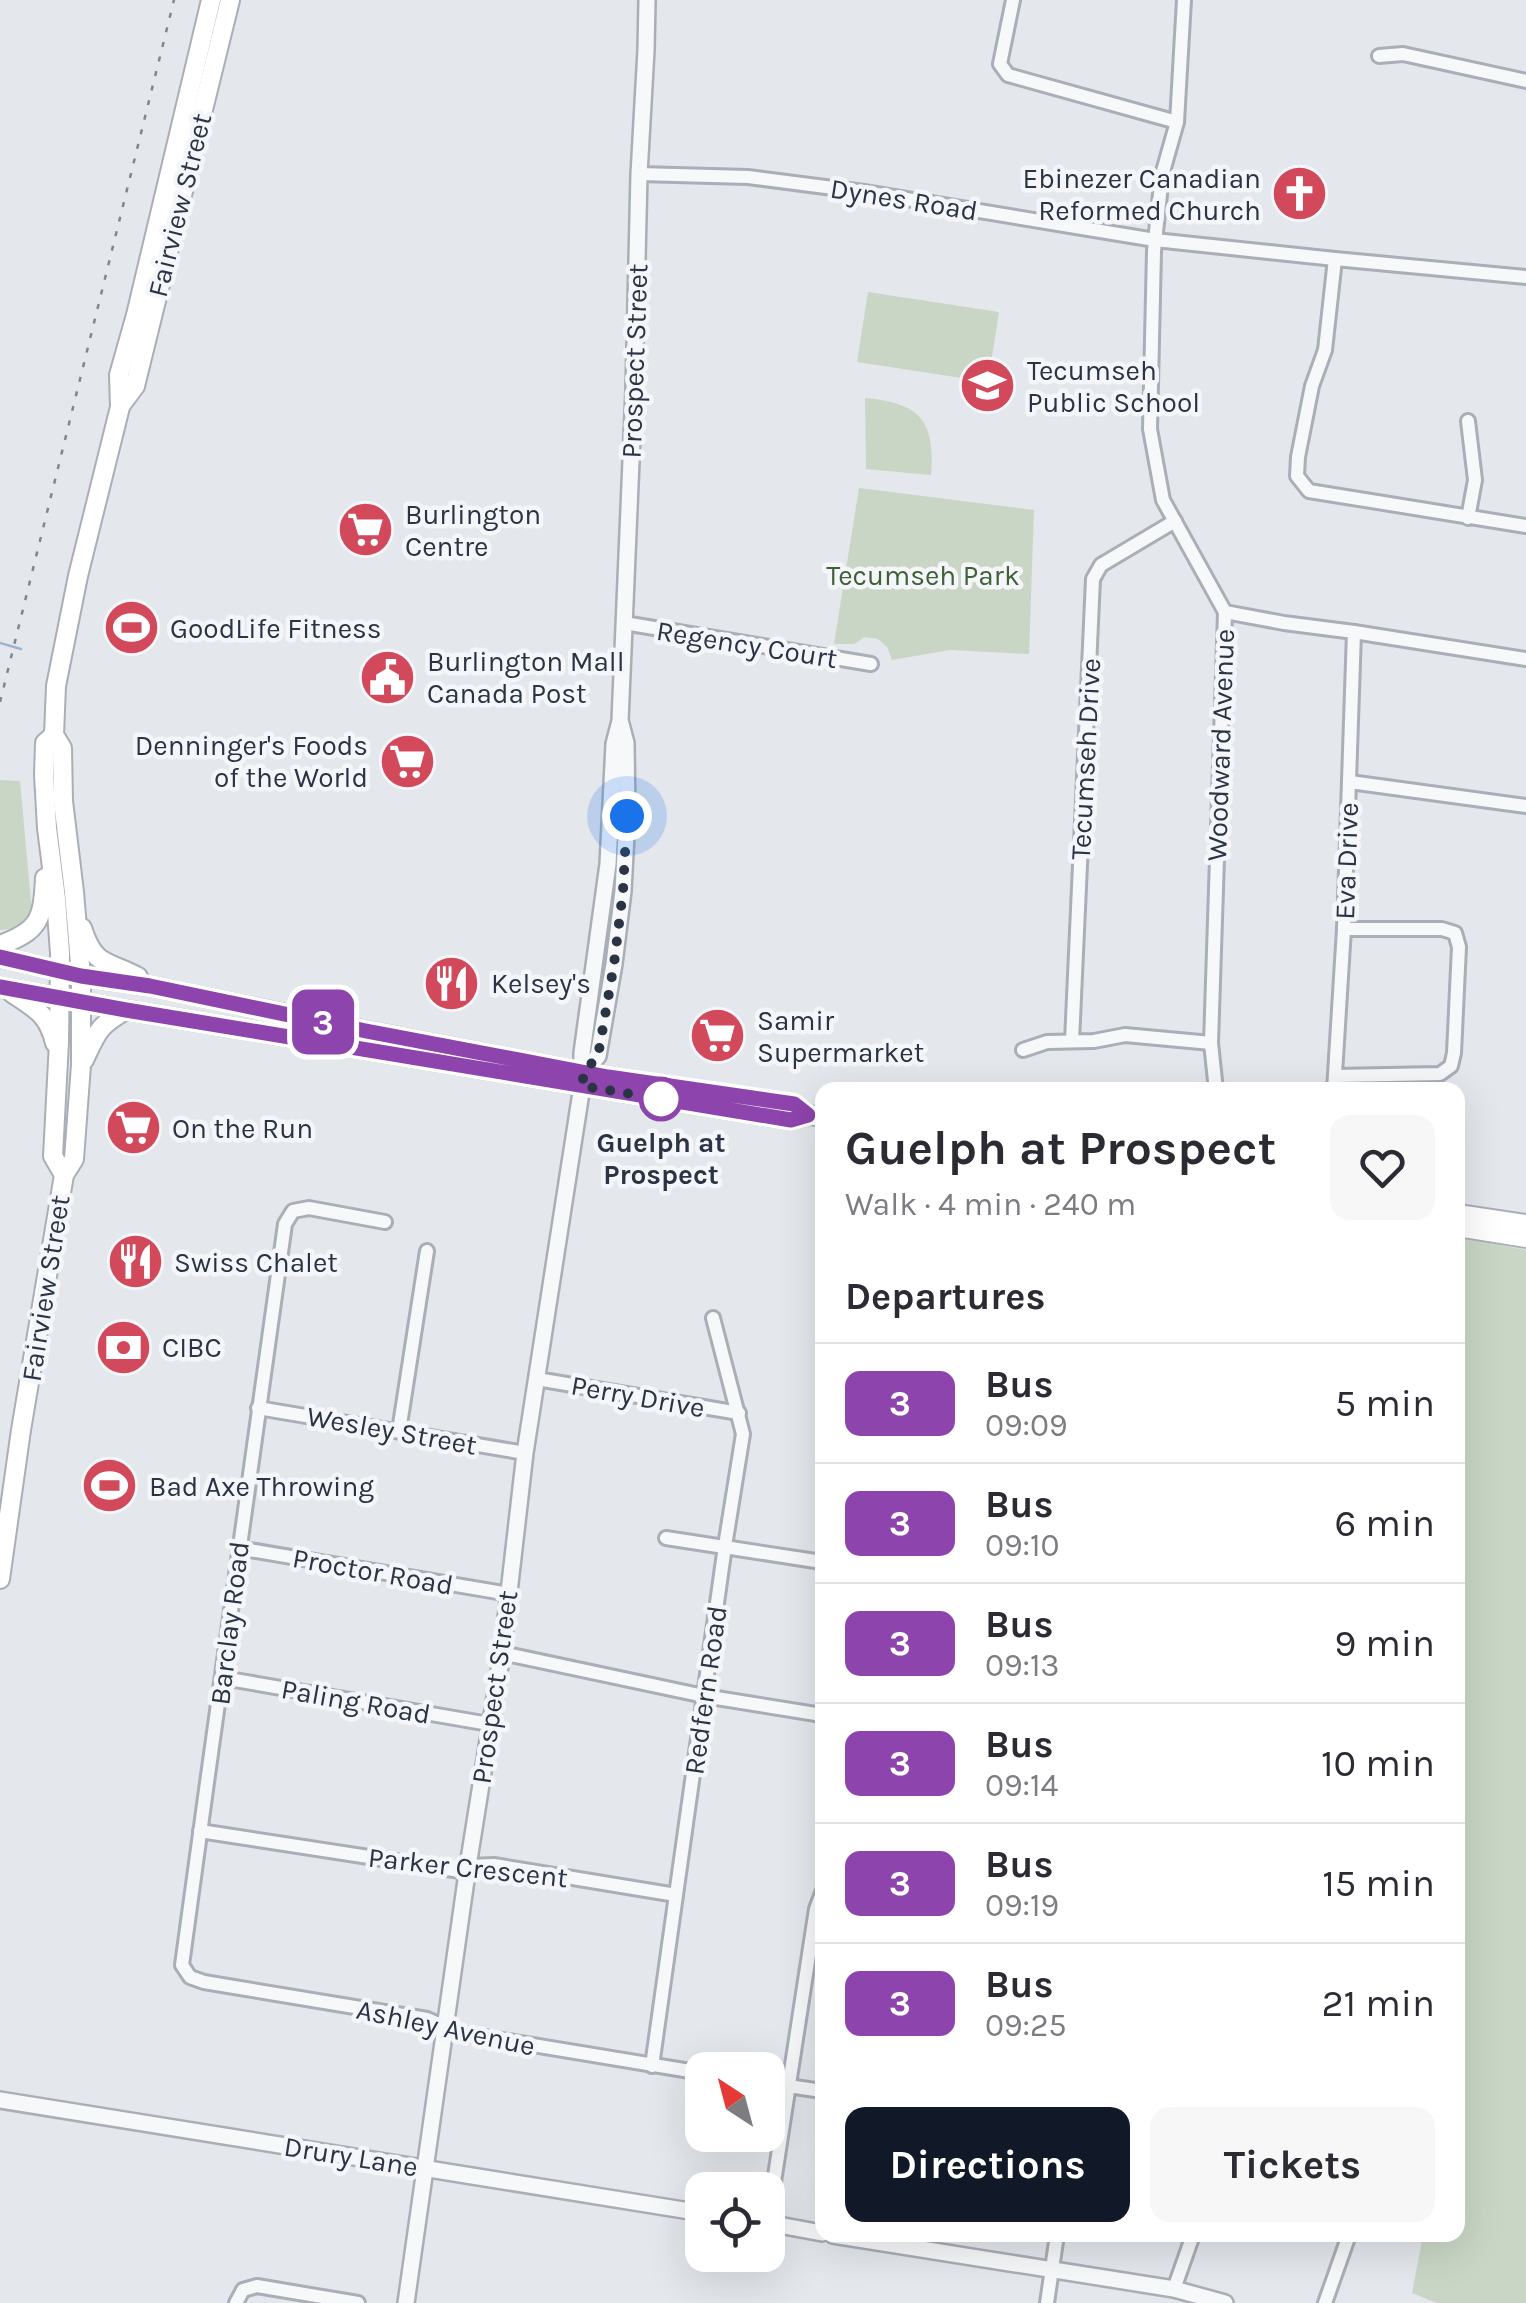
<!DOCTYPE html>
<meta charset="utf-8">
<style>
body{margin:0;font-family:Karla,sans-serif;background:#f7f7f7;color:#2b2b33;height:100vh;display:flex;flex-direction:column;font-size:38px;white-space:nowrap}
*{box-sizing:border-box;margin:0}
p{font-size:32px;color:#7c7c81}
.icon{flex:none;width:55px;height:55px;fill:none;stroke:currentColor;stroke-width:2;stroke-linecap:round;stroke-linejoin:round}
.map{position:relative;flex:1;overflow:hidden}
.sheet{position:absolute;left:815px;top:1082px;width:650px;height:1160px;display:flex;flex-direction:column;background:#fff;border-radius:20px;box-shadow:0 10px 40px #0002}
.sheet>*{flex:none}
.badge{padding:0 20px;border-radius:15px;font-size:35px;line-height:65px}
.needle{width:65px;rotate:324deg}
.controls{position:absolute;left:685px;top:2052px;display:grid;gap:20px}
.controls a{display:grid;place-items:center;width:100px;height:100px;border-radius:20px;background:#fff;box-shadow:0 10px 40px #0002;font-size:50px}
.you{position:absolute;width:50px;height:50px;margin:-25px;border:8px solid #fff;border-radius:50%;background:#1a73e8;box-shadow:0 0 0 15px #1a73e833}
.map>.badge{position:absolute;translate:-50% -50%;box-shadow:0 0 0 5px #fff}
h2{padding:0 30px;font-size:38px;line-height:90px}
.round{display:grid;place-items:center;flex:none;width:105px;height:105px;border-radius:20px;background:#f7f7f7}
.headline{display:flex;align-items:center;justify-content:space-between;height:170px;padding:0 30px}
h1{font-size:48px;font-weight:700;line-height:75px}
.button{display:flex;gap:20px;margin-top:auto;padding:20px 30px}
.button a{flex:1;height:115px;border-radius:20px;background:#111827;color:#fff;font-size:40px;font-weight:700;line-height:115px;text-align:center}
.button a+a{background:#f7f7f7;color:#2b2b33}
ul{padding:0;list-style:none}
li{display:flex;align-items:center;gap:30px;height:120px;padding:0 30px;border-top:2px solid #e1e1e2}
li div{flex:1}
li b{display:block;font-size:38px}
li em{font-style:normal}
li .badge{min-width:110px;font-weight:700;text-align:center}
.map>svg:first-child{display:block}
</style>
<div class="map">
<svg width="1526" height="2303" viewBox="0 0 1526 2303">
<rect width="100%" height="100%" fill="#e4e7ec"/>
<!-- green -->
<g fill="#c9d6c5">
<path d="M 868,292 L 999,312 L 988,382 L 857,362 Z"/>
<path d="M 865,398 C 920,403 935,420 931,475 L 866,469 Z"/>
<path d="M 859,488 L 1034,510 L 1029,654 L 950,650 L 892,660 L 887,647 L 878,639 L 865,637 L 854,644 L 834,644 Z"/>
<path d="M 0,780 L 20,781 L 32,913 L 22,928 L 0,930 Z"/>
<path d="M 1458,1237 L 1526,1250 L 1526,2303 L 1437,2303 L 1412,2293 L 1423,2235 L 1458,2235 Z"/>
</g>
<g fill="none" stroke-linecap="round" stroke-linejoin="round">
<!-- stream -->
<path stroke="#9fb4cc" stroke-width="2.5" d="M 0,643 L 21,649"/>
<defs>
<g id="minor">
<path d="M 1013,0 L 1000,64 L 1008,75 L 1177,122"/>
<path d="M 1184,0 L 1177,122 L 1162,175 L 1154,251 L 1150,429 L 1163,500 L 1225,612 L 1211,1043 L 1216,1090"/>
<path d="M 1379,56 L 1403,54 L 1526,81"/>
<path d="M 639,174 L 748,177 L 864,192 L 1155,240 L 1335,259 L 1526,277"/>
<path d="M 1335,259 L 1325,350 L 1312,386 L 1298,457 L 1297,476 L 1309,491 L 1526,526"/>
<path d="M 1468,421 L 1475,480 L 1468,518"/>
<path d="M 1225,612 L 1284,623 L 1354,632 L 1526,659"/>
<path d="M 624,623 L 871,664"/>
<path d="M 1350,782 L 1526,806"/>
<path d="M 1072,1041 L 1093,579 L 1101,565 L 1175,521"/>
<path d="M 1023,1050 L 1047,1042 L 1094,1041 L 1125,1035 L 1211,1043"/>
<path d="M 1335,1076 L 1440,1074 L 1451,1066 L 1454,1053 L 1459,947 L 1455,933 L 1442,929 L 1344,929"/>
<path d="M 1334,1090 L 1344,929 L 1354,632"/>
<path d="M 385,1222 L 309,1208 L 293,1211 L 285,1224 C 249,1471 216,1718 182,1965 L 190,1977 L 204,1982 L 427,2019 L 460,2033 L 702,2073"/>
<path d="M 537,1379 L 739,1413"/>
<path d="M 258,1408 L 525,1453"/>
<path d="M 399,1431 L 427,1251"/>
<path d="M 666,1538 L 822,1562"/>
<path d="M 238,1548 L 509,1594"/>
<path d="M 502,1653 L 704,1696 L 822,1715"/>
<path d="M 223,1678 L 489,1724"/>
<path d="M 200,1831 L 460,1871 L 468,1866 L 494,1865 L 676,1895"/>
<path d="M 652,2066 L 725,1546 L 743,1434 L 713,1318"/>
<path d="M 768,2083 L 822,2091"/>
<path d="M 768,2221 L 816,1909 L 822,1893"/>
<path d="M 1174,2289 L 1193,2235"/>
<path d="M 236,2303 L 243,2290 L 257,2286 L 358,2303"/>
<path d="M 1047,2303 L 1057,2235"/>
<path d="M 1325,2303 L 1349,2235"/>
</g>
<g id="tertiary">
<path d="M 583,1072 L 598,1056 L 614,964 L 623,891 L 627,816 L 626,743 L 621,724"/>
<path d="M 0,2100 L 702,2213"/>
<path d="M 768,2223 L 822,2233"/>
<path d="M 833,2235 L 1174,2289 L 1225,2303"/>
<path d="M 406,2303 L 468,1866 L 502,1653 L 525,1453 L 582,1086 L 582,1053 L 608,864 L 614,744 L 620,721 L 634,390 L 639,174 L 646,50 L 647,0"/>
</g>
<g id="secondary">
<path d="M 120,406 L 135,386 L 230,0"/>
<path d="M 54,735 L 45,743 L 44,775 L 47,828 L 56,899 L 60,953 L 59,1042 L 53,1156 L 64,1175"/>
<path d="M 82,928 C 95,968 107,960 138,977"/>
<path d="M 0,945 C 40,931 43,918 45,878"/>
<path d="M 0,957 L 81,976 L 150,986 L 367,1031 L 607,1077 L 794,1105 L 809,1115"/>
<path d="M 0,987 L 126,1010 L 791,1120 L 809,1115 L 822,1117"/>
<path d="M 12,993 C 36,1009 48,1014 55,1043"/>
<path d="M 84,1060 C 97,1032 98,1026 126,1010"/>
<path d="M 1458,1214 L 1526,1224"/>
<path d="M 1458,1227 L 1526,1238"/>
<path d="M 0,1579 L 21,1430 L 64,1175 L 74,1159 L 81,1065 L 81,976 L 74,892 L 63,801 L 62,748 L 54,735 L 56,686 L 78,576 L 120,407 L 119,375 L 136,315 L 211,0"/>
</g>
</defs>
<!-- minor casing -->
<use href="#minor" stroke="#a9aeb7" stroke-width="18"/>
<!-- tertiary casing -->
<use href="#tertiary" stroke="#a9aeb7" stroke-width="20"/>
<!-- secondary casing -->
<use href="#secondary" stroke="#a9aeb7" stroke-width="22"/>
<!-- minor -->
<use href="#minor" stroke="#f7f8fa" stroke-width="12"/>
<!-- tertiary -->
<use href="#tertiary" stroke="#f7f8fa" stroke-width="15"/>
<!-- secondary -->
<use href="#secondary" stroke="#fff" stroke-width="18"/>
<!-- rail -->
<path stroke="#7d8696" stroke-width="2.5" stroke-dasharray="5 10" stroke-linecap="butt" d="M 0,702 L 174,0"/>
</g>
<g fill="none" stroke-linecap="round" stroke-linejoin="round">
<defs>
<path id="line" d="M 0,957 L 81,976 L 150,986 L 366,1031 L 608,1077 L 794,1104 L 808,1115 L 791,1120 L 126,1010 L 0,987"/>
</defs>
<!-- line casing -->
<use href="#line" stroke="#fff" stroke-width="22"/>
<!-- line -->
<use href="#line" stroke="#8e44ad" stroke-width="15"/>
<!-- walk -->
<path stroke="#2b3445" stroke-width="10" stroke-dasharray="0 18" d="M 627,816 L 623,891 L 614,964 L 598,1056 L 584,1072 L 582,1086 L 668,1100 L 661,1099"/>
</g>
<!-- icons -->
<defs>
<symbol id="church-disc" viewBox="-11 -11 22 22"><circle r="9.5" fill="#d1495b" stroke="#f4f6f9"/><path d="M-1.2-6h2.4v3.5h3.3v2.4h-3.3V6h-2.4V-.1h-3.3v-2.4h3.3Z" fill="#fff"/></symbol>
<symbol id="school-disc" viewBox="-11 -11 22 22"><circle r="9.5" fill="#d1495b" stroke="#f4f6f9"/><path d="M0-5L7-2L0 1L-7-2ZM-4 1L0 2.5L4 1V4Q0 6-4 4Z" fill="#fff"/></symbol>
<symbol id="supermarket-disc" viewBox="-11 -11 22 22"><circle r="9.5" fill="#d1495b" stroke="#f4f6f9"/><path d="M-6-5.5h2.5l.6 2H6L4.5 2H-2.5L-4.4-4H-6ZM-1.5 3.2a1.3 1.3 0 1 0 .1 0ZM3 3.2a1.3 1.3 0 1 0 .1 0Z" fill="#fff"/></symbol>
<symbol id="stadium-disc" viewBox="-11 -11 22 22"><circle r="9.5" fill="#d1495b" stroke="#f4f6f9"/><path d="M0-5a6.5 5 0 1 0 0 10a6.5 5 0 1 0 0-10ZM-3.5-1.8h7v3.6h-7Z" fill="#fff"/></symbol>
<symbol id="civic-disc" viewBox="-11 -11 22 22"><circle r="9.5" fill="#d1495b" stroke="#f4f6f9"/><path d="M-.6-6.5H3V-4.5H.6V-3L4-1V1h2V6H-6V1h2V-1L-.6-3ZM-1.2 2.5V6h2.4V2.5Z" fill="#fff"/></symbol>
<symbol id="restaurant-disc" viewBox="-11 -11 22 22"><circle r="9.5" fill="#d1495b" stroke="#f4f6f9"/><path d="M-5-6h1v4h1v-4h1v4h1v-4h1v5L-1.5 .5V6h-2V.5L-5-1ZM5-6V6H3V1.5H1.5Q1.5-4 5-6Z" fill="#fff"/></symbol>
<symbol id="bank-disc" viewBox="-11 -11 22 22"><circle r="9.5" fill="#d1495b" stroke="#f4f6f9"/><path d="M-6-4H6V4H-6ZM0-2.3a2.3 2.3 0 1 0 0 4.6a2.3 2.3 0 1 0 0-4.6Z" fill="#fff"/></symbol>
</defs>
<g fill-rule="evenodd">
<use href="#church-disc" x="1268" y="162" width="63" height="63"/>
<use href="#school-disc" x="956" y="354" width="63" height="63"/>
<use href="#supermarket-disc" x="334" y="498" width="63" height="63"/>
<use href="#stadium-disc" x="100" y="596" width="63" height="63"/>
<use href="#civic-disc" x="356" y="646" width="63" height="63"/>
<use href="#supermarket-disc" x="376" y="730" width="63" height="63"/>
<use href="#restaurant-disc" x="420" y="952" width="63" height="63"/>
<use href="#supermarket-disc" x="686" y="1004" width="63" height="63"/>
<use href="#supermarket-disc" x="102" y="1096" width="63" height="63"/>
<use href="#restaurant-disc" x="104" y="1230" width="63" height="63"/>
<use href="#bank-disc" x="92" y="1316" width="63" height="63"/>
<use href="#stadium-disc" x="78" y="1454" width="63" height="63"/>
</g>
<!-- markers -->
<circle fill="#fff" stroke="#8e44ad" stroke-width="5" cx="661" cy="1099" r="20"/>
<g text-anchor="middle" stroke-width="9" stroke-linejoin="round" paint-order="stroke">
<!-- poi labels -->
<g font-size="28" fill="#2b3445" stroke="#f4f6f9" text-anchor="start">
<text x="1261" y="188" text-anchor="end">Ebinezer Canadian<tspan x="1261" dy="32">Reformed Church</tspan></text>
<text x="1027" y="380">Tecumseh<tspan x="1027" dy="32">Public School</tspan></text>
<text x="405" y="524">Burlington<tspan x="405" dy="32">Centre</tspan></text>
<text x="170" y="638">GoodLife Fitness</text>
<text x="427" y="671">Burlington Mall<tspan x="427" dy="32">Canada Post</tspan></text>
<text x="368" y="755" text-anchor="end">Denninger's Foods<tspan x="368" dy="32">of the World</tspan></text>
<text x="491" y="993">Kelsey's</text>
<text x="757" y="1030">Samir<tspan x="757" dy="32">Supermarket</tspan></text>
<text x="172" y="1138">On the Run</text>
<text x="174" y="1272">Swiss Chalet</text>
<text x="162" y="1357">CIBC</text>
<text x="149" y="1496">Bad Axe Throwing</text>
</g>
<!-- street labels -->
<g font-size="28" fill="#2b3445" stroke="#f4f6f9">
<text transform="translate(904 199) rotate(9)" y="10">Dynes Road</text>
<text transform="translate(179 205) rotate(-76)" y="10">Fairview Street</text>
<text transform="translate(634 361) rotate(-88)" y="10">Prospect Street</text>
<text transform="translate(747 644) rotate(9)" y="10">Regency Court</text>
<text transform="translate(1220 745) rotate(-88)" y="10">Woodward Avenue</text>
<text transform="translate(1085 759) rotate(-87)" y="10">Tecumseh Drive</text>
<text transform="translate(1346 861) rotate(-88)" y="10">Eva Drive</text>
<text transform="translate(45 1288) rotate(-81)" y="10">Fairview Street</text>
<text transform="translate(638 1396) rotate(10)" y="10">Perry Drive</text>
<text transform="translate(392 1430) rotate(10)" y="10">Wesley Street</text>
<text transform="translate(373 1571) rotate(10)" y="10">Proctor Road</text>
<text transform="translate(229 1623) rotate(-83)" y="10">Barclay Road</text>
<text transform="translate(494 1687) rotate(-82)" y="10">Prospect Street</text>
<text transform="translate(705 1690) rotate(-82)" y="10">Redfern Road</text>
<text transform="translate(356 1701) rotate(10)" y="10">Paling Road</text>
<text transform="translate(468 1867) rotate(6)" y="10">Parker Crescent</text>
<text transform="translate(446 2027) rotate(12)" y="10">Ashley Avenue</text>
<text transform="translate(351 2156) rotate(9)" y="10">Drury Lane</text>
</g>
<!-- park labels -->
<g font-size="28" fill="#3f6138" stroke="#f4f6f9">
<text x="923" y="585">Tecumseh Park</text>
</g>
<!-- stop labels -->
<g font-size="28" font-weight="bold" fill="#2b3445" stroke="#f4f6f9">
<text x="661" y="1152">Guelph at<tspan x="661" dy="32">Prospect</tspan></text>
</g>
</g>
</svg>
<div class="controls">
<a><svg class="needle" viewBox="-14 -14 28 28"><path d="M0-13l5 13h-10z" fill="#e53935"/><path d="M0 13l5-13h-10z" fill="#7c7c81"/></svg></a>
<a><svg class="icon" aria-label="locate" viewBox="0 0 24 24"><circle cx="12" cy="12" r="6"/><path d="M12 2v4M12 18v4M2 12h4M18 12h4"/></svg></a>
</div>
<div class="you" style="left:627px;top:816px"></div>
<b class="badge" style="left:323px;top:1022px;background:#8e44ad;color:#fff">3</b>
<section class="sheet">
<div class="headline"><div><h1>Guelph at Prospect</h1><p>Walk · 4 min · 240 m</p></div><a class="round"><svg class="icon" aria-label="heart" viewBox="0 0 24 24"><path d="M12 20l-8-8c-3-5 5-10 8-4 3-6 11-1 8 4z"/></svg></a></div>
<h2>Departures</h2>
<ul>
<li><span class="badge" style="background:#8e44ad;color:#fff">3</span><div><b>Bus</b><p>09:09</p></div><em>5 min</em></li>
<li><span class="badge" style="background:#8e44ad;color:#fff">3</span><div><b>Bus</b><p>09:10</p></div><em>6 min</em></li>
<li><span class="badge" style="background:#8e44ad;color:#fff">3</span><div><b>Bus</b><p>09:13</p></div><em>9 min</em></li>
<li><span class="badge" style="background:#8e44ad;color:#fff">3</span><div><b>Bus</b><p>09:14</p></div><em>10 min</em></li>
<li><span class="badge" style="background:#8e44ad;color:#fff">3</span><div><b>Bus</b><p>09:19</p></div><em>15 min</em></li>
<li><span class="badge" style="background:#8e44ad;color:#fff">3</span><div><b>Bus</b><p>09:25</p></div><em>21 min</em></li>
</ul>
<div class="button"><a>Directions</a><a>Tickets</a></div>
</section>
</div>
